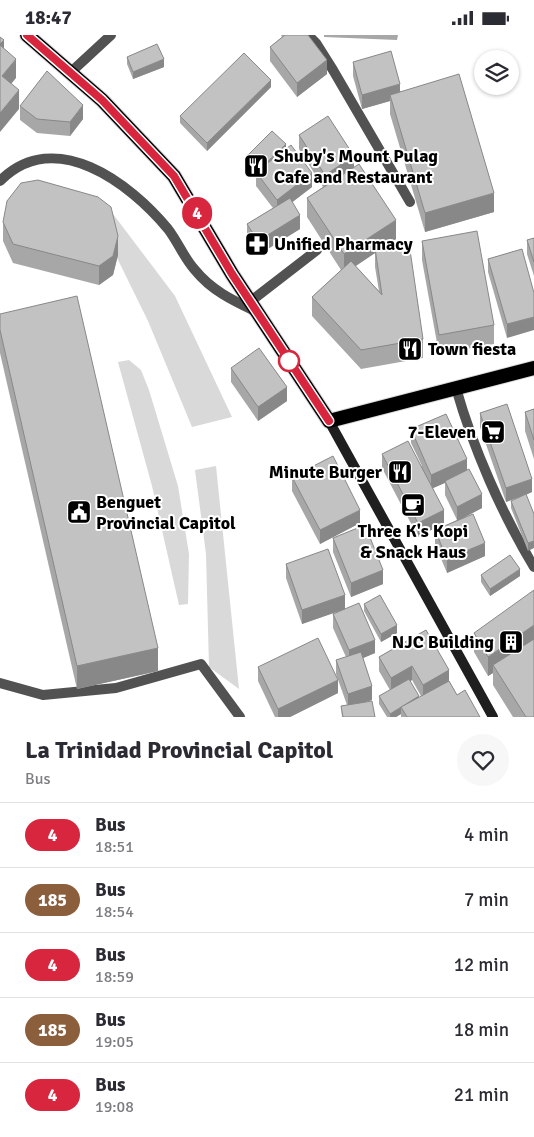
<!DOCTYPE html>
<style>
body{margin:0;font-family:Signika,sans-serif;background:#f7f7f7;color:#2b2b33;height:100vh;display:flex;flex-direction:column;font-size:19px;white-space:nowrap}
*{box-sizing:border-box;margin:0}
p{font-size:16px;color:#7c7c81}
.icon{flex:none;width:28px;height:28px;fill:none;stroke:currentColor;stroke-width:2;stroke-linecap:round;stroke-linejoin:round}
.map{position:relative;height:682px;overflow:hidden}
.details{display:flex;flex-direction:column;background:#fff;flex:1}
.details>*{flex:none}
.badge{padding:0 10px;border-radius:16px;font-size:18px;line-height:32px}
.buttons{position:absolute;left:474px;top:15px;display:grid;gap:10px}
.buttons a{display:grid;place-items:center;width:45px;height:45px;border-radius:50%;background:#fff;box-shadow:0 1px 4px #0004;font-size:25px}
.map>.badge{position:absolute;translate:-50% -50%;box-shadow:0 0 0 2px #fff}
.round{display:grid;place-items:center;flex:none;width:52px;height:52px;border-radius:26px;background:#f7f7f7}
.summary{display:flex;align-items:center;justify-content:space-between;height:85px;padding:0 25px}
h1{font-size:24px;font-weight:700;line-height:38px}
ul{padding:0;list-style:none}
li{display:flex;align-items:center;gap:15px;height:65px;padding:0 25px;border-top:1px solid #e1e1e2}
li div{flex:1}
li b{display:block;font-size:19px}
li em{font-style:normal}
li .badge{min-width:55px;font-weight:700;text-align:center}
.status{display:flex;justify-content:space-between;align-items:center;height:35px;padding:0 25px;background:#fff;direction:ltr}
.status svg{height:14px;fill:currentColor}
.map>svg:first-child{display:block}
</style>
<div class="status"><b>18:47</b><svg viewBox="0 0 49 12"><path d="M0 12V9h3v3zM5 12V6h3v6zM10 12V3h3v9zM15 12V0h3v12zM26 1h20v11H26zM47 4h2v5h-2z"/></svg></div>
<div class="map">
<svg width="534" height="682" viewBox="0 0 534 682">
<rect width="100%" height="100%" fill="#fff"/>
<!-- green -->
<g fill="#d9d9d9">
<path d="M 107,171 L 175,261 L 232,382 L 192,392 L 148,286 L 93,174 Z"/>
<path d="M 129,325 L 141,335 L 149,355 L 178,451 L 189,519 L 188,569 L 179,570 L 152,451 L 118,327 Z"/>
<path d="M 216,431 L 239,654 L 209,632 L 206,519 L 195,435 Z"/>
</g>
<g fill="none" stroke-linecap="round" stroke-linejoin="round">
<defs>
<path id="trunk" d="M 27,0 L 102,65 L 174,141 L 232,239 L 329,386 L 534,333"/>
</defs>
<!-- trunk casing -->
<use href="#trunk" stroke="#dbdbdb" stroke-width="16"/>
<!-- service -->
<g stroke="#525252" stroke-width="10">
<path d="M 308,0 L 316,8 L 333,35 L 410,167"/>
<path d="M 71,37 L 111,0"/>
<path d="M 251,266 L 317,215"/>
<path d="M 0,648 L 43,660 L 116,653 L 201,629 L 240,682"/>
</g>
<!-- minor -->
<path stroke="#525252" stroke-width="10" d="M 456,353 C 473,413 502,479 534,532"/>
<!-- tertiary -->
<path stroke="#525252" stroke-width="10" d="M 0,146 C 55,91 130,148 168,194 C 178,207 184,223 195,235 C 212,256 234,266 257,277"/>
<!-- secondary -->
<path stroke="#1f1f1f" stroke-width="10" d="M 329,386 L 493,682"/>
<!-- trunk -->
<use href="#trunk" stroke="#000" stroke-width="14"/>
</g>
<!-- wall -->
<g fill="#a7a7a7" fill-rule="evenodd">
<path d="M 281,0 L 308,0 L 327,39 L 297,62 L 270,26 L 270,12 L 282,2 Z"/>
<path d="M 324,0 L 398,0 L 397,5 L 324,2 Z"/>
<path d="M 127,22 L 164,32 L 133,44 L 127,29 Z"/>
<path d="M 353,27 L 400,56 L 494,177 L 425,197 L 390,79 L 390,66 L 362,74 L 353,41 Z"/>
<path d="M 271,52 L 207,116 L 180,88 L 180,81 Z"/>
<path d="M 20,71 L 83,84 L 70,101 L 37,98 L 20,85 Z"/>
<path d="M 299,100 L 354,132 L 396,204 L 386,211 L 423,304 L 423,323 L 361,334 L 312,281 L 312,262 L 341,235 L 307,182 L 307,163 L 323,152 L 299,114 ZM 375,218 L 375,232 L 379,256 L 355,231 Z"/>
<path d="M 286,114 L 312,152 L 292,167 L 300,194 L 258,220 L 247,202 L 247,189 L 273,173 L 256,151 L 256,137 L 247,128 L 247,121 Z"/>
<path d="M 3,187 L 118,220 L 113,240 L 99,250 L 13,228 L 3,206 Z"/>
<path d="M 534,203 L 534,241 L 527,219 L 527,205 Z"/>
<path d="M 422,206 L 494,290 L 494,309 L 439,319 L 422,225 Z"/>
<path d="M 522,214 L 507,303 L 488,237 L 488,224 Z"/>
<path d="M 0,279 L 158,636 L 77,654 L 0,318 Z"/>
<path d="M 231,333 L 287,366 L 258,386 L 231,347 Z"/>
<path d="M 534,374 L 534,424 L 525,396 L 525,377 Z"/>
<path d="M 480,378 L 532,457 L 526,460 L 534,479 L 528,516 L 511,473 L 511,466 L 522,461 L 506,467 L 480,392 Z"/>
<path d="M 411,394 L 467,435 L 482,473 L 465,482 L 485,521 L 447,538 L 435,509 L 435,495 L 457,485 L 445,460 L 445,448 L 433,453 L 444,488 L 418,502 L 382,433 L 382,419 L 422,431 L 411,408 Z"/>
<path d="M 292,442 L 360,488 L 320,509 L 292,456 Z"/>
<path d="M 333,503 L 383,549 L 351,562 L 333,517 Z"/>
<path d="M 286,529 L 345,574 L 375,618 L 363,623 L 372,665 L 366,667 L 375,682 L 342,682 L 341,671 L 347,670 L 336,639 L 336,625 L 346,622 L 333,593 L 333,579 L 345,574 L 302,589 L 286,543 Z"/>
<path d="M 481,540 L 520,541 L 490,561 L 481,547 Z"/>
<path d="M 364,569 L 397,598 L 381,607 L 364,576 Z"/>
<path d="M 426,595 L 449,646 L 457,660 L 480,682 L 401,682 L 401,679 L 396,682 L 387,682 L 379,669 L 379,661 L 390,655 L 379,636 L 379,622 ZM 412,645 L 421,661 L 419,663 L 410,646 Z"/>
<path d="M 474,598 L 534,682 L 513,682 L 493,650 L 493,638 L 488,641 L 474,617 Z"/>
<path d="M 258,632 L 338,658 L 290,682 L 275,682 L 258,646 Z"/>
</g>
<!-- shaded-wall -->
<g fill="#888">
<path d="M 4,5 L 4,19 L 0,23 L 0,9 Z"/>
<path d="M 16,24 L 16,43 L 2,60 L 2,41 Z"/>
<path d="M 164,24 L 164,32 L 133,44 L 133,37 Z"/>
<path d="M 327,25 L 327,39 L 297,62 L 297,48 Z"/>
<path d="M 271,45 L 271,52 L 207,116 L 207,108 Z"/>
<path d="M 400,49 L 400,63 L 390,60 L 390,66 L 362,74 L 362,60 Z"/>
<path d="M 19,55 L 19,74 L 0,97 L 0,78 Z"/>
<path d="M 83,70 L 83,84 L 70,101 L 70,87 Z"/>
<path d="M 286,109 L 286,116 L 260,134 Z"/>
<path d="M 354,121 L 354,135 L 325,154 L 325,140 Z"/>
<path d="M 312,138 L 312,152 L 277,179 L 277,165 Z"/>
<path d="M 494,158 L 494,177 L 425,197 L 425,178 Z"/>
<path d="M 300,180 L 300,194 L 258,220 L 258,206 Z"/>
<path d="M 396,185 L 396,204 L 376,218 L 375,213 L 375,218 L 344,239 L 344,219 Z"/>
<path d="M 118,201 L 118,220 L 113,240 L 99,250 L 99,231 Z"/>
<path d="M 534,282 L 534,295 L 507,303 L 507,289 Z"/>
<path d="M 287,352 L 287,366 L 258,386 L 258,372 Z"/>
<path d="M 467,424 L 467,438 L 431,454 L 431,440 Z"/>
<path d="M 532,444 L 532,457 L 506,467 L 506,453 Z"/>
<path d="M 482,459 L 482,473 L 457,486 L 457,472 Z"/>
<path d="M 360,475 L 360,488 L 320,509 L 320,495 Z"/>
<path d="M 444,475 L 444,488 L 418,502 L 418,488 Z"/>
<path d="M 534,506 L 534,513 L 528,516 L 528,508 Z"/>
<path d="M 485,508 L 485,521 L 447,538 L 447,524 Z"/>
<path d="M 520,534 L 520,541 L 490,561 L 490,554 Z"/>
<path d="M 383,535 L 383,549 L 351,562 L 351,548 Z"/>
<path d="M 345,560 L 345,574 L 302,589 L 302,575 Z"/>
<path d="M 397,590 L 397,598 L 381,607 L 381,599 Z"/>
<path d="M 534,590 L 534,610 L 493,630 L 493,638 L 488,641 L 488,622 Z"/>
<path d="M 375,605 L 375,618 L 349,629 L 349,615 Z"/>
<path d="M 158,613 L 158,636 L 77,654 L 77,631 Z"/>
<path d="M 412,631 L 412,645 L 391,657 L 391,643 Z"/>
<path d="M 449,635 L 449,648 L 423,664 L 423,650 Z"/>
<path d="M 338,645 L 338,658 L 290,682 L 278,682 L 278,674 Z"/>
<path d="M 372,651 L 372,665 L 348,672 L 348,659 Z"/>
<path d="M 419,661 L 419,669 L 401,672 L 401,679 L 396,682 L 390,682 L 390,679 Z"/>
</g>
<!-- building -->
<g fill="#c2c2c2" stroke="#888">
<path d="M 285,0 L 308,0 L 327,25 L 297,48 L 270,12 Z"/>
<path d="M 0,2 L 4,5 L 0,9 Z"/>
<path d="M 157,9 L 164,24 L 133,37 L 127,22 Z"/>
<path d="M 0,10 L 16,24 L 2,41 L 19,55 L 0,78 Z"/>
<path d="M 391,16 L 400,49 L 362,60 L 353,27 Z"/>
<path d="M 244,18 L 271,45 L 207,108 L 180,81 Z"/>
<path d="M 47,36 L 83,70 L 70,87 L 37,84 L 20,71 Z"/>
<path d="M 459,39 L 494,158 L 425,178 L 390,60 Z"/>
<path d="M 328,81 L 354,121 L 325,140 L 299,100 Z"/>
<path d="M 272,96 L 286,109 L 260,134 L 247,121 Z"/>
<path d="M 291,110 L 312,138 L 277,165 L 256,137 Z"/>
<path d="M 359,129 L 396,185 L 344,219 L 307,163 Z"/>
<path d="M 38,145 L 98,162 L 111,172 L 118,201 L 113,221 L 99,231 L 13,209 L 3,187 L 7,166 L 21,148 Z"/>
<path d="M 290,163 L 300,180 L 258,206 L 247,189 Z"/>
<path d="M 477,196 L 494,290 L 439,300 L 422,206 Z"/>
<path d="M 534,203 L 534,227 L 527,205 Z"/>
<path d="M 409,208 L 423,304 L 361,315 L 312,262 L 351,226 L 382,260 L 375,213 Z"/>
<path d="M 522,214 L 534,258 L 534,282 L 507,289 L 488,224 Z"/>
<path d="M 77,261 L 158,613 L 77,631 L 0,295 L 0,279 Z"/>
<path d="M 259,313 L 287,352 L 258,372 L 231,333 Z"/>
<path d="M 507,369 L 532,444 L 506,453 L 480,378 Z"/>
<path d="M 534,374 L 534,405 L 525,377 Z"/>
<path d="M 446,379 L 467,424 L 431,440 L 411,394 Z"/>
<path d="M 408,406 L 444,475 L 418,488 L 382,419 Z"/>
<path d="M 333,421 L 360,475 L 320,495 L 292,442 Z"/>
<path d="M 469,434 L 482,459 L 457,472 L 445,446 Z"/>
<path d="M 526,459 L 534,479 L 534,506 L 528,508 L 511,466 Z"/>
<path d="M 473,479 L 485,508 L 447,524 L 435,495 Z"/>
<path d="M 365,490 L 383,535 L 351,548 L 333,503 Z"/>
<path d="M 328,514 L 345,560 L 302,575 L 286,529 Z"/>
<path d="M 510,520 L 520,534 L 490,554 L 481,540 Z"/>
<path d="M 534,555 L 534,590 L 488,622 L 474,598 Z"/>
<path d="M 380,560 L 397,590 L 381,599 L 364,569 Z"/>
<path d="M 359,568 L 375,605 L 349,615 L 333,579 Z"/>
<path d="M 426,595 L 449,635 L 423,650 L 412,631 L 391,643 L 379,622 Z"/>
<path d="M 318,603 L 338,645 L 278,674 L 258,632 Z"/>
<path d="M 534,604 L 534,682 L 526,682 L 493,630 Z"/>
<path d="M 361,617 L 372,651 L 348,659 L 336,625 Z"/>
<path d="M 409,644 L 419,661 L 390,679 L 379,661 Z"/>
<path d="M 449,646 L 457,660 L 465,655 L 480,682 L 407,682 L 401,672 Z"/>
<path d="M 372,666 L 375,682 L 343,682 L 341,671 Z"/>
</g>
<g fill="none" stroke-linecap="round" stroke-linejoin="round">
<defs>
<path id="line" d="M 27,0 L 102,65 L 174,141 L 232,239 L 329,386"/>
</defs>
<!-- line casing -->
<use href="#line" stroke="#fff" stroke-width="11"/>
<!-- line -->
<use href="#line" stroke="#d7263d" stroke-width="8"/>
</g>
<!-- icons -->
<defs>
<symbol id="restaurant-square" viewBox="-11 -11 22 22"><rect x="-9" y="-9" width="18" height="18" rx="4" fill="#000" stroke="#fff"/><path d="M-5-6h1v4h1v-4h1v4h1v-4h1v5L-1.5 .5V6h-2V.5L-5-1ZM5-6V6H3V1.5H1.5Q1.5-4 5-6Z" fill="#fff"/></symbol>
<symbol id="pharmacy-square" viewBox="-11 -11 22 22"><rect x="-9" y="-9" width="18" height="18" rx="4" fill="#000" stroke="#fff"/><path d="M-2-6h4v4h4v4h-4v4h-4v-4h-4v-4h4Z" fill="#fff"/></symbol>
<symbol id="supermarket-square" viewBox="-11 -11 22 22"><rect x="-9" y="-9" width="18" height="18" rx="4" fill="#000" stroke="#fff"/><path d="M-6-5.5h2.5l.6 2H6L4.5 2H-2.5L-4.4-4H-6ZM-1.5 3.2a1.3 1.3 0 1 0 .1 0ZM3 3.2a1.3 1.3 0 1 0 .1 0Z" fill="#fff"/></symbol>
<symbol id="cafe-square" viewBox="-11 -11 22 22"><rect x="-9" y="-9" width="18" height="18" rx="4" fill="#000" stroke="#fff"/><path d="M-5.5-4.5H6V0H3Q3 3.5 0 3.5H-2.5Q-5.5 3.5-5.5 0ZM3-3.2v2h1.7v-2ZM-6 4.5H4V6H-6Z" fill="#fff"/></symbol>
<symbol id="civic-square" viewBox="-11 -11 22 22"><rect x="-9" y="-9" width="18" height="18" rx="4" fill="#000" stroke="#fff"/><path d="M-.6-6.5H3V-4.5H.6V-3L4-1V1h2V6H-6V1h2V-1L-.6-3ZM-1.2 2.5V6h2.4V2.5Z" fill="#fff"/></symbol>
<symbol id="building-square" viewBox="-11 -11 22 22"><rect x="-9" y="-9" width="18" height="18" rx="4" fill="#000" stroke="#fff"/><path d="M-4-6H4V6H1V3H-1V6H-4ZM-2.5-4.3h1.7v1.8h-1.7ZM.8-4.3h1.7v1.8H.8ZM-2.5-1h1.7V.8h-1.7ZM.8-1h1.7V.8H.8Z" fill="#fff"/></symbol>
</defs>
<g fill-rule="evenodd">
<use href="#restaurant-square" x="242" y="117" width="28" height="28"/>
<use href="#pharmacy-square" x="243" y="195" width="28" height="28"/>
<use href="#restaurant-square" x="396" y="300" width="28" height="28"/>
<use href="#supermarket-square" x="479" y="383" width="28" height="28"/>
<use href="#restaurant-square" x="386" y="423" width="28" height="28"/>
<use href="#cafe-square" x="399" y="456" width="28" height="28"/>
<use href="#civic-square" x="65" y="463" width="28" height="28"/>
<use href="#building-square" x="497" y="593" width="28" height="28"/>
</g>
<!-- markers -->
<circle fill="#fff" stroke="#d7263d" stroke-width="2.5" cx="289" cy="326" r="10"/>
<g text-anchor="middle" stroke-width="4" stroke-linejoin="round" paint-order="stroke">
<!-- poi labels -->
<g font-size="18" font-weight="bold" fill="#000" stroke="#fff" text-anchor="start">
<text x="274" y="127">Shuby's Mount Pulag<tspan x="274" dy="21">Cafe and Restaurant</tspan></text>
<text x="274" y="215">Unified Pharmacy</text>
<text x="428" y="320">Town fiesta</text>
<text x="476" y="403" text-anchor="end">7-Eleven</text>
<text x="382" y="443" text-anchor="end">Minute Burger</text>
<text x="96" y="473">Benguet<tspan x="96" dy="21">Provincial Capitol</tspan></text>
<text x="413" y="502" text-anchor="middle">Three K's Kopi<tspan x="413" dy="21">&amp; Snack Haus</tspan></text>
<text x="494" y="613" text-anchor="end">NJC Building</text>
</g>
</g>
</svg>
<div class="buttons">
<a><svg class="icon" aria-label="layers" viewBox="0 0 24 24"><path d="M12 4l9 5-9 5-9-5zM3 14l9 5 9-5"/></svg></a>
</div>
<b class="badge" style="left:197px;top:178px;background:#d7263d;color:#fff">4</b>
</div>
<section class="details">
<div class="summary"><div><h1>La Trinidad Provincial Capitol</h1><p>Bus</p></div><a class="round"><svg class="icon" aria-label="heart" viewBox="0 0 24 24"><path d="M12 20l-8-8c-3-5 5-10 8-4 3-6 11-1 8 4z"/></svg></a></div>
<ul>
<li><span class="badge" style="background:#d7263d;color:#fff">4</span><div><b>Bus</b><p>18:51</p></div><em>4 min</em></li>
<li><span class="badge" style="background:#8b5e3c;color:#fff">185</span><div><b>Bus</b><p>18:54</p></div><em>7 min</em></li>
<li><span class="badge" style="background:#d7263d;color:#fff">4</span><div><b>Bus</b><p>18:59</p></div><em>12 min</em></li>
<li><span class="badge" style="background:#8b5e3c;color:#fff">185</span><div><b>Bus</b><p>19:05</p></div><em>18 min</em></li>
<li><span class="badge" style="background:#d7263d;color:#fff">4</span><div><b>Bus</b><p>19:08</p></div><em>21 min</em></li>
</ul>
</section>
